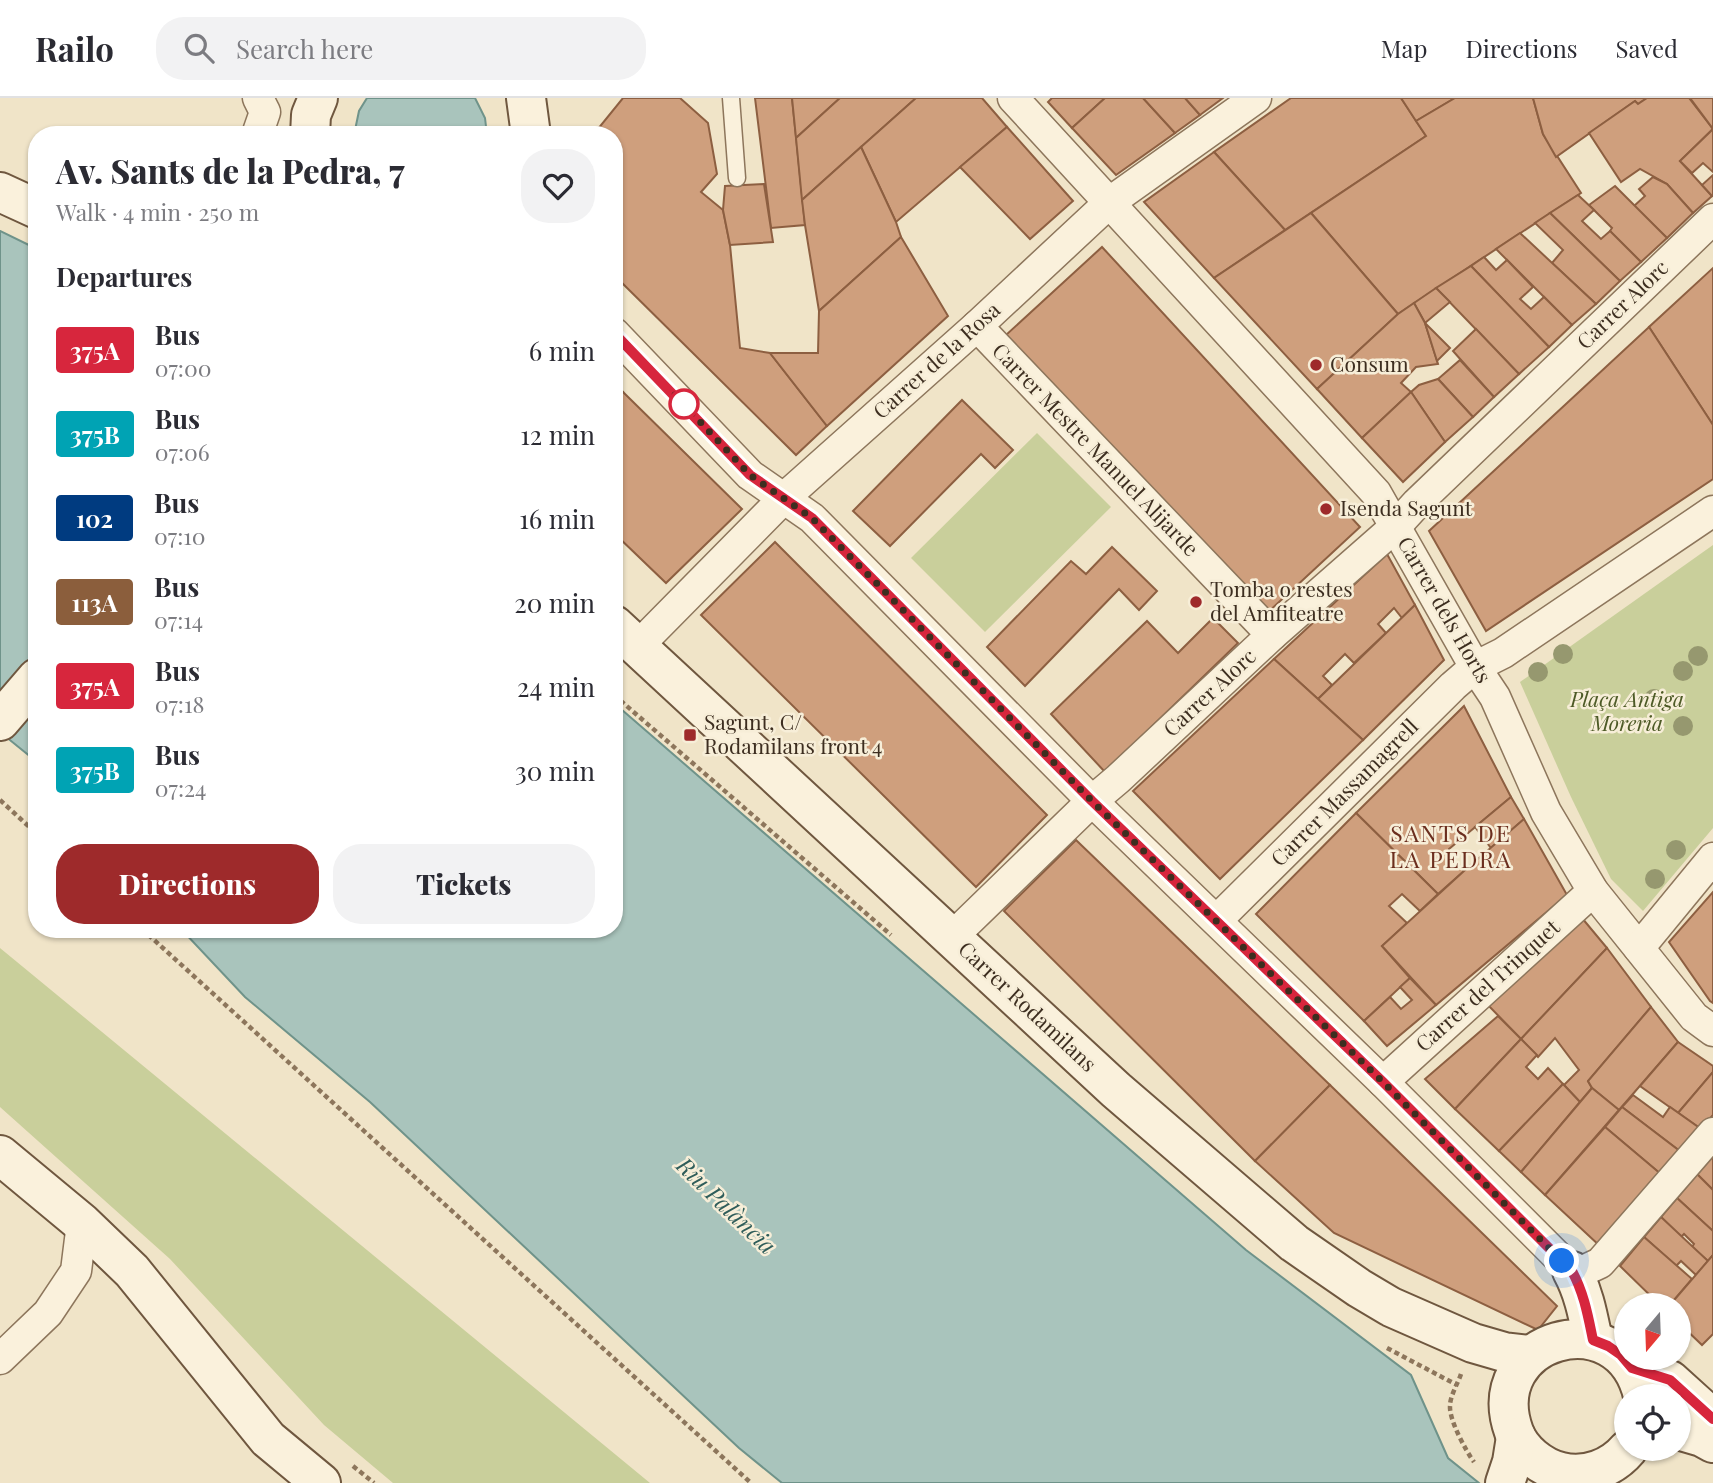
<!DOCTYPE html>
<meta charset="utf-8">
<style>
body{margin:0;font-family:"Playfair Display",serif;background:#f2f2f3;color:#2b2b33;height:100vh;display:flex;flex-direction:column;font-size:26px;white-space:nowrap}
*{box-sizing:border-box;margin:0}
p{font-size:23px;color:#7c7c81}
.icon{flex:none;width:38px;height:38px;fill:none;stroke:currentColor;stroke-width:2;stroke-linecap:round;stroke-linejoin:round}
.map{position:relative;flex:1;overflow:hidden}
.sheet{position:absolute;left:28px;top:28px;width:595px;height:812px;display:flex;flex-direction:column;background:#fff;border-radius:28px;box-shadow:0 2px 5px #0004}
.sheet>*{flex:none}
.badge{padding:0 14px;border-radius:5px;font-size:24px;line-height:46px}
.needle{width:46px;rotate:199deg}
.controls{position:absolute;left:1614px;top:1195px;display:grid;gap:14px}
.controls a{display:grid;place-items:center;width:77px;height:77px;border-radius:50%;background:#fff;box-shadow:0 2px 5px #0004;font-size:35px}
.you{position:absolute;width:35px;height:35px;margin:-18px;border:5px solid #fff;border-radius:50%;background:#1a73e8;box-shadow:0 0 0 10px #1a73e833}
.map>.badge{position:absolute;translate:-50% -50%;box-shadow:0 0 0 4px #fff}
h2{padding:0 28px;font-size:26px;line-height:63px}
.round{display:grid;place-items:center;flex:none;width:74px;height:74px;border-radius:28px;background:#f2f2f3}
.head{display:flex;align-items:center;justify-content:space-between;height:119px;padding:0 28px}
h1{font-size:33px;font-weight:800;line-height:52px}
.action{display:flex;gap:14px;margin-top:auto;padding:14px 28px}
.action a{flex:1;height:80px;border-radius:28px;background:#9e2a2b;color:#fff;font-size:28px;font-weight:800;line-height:80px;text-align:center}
.action a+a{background:#f2f2f3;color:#2b2b33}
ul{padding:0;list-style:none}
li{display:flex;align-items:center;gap:21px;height:84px;padding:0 28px}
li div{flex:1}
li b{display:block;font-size:26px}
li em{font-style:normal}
li .badge{min-width:77px;font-weight:700;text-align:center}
header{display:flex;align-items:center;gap:42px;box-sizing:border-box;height:98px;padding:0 35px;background:#fff;border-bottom:2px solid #e1e1e2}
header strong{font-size:33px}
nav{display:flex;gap:38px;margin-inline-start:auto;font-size:24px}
.search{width:490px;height:63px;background:#f2f2f3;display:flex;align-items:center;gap:18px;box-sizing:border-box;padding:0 24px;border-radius:28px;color:#7c7c81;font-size:26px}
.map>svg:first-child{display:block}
</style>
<header>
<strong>Railo</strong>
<div class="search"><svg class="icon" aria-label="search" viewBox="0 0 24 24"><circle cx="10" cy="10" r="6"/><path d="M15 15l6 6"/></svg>Search here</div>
<nav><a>Map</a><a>Directions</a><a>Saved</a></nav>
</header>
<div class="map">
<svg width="1713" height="1385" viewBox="0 0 1713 1385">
<rect width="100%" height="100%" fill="#f0e4c8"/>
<!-- green -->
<g fill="#c9cf9b">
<path d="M 1037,335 L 1111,409 L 985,534 L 911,460 Z"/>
<path d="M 1713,447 L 1713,730 L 1643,813 L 1611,781 L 1571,699 L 1520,584 Z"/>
<path d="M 0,850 L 650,1385 L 393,1385 L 324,1327 L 170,1161 L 0,1009 Z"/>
</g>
<!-- water -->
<g fill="#a9c4bc" stroke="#6f938a" stroke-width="2">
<path d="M 367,0 L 475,0 L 485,20 L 487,37 L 354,37 L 359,13 Z"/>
<path d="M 0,133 L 37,151 L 37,664 L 0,634 Z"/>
<path d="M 614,605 L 1246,1152 L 1411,1277 L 1448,1360 L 1479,1385 L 782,1385 L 739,1350 L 370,1004 L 245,899 L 181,831 L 614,831 Z"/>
</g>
<!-- building -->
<g fill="#cf9f7d" stroke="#8d5f41" stroke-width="2">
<path d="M 623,0 L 680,0 L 708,25 L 717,76 L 701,94 L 723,112 L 730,147 L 740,250 L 770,255 L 827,328 L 796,357 L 614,177 L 614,37 L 593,37 Z"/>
<path d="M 755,0 L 792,0 L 805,127 L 771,130 Z"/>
<path d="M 792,0 L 840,0 L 796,40 Z"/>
<path d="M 840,0 L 916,0 L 802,102 L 796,40 Z"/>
<path d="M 916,0 L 982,0 L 1007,29 L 896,124 L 861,49 Z"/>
<path d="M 1052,0 L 1105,0 L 1072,30 L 1048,4 Z"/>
<path d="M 1105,0 L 1143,0 L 1175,35 L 1116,77 L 1072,30 Z"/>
<path d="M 1143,0 L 1185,0 L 1200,17 L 1175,35 Z"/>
<path d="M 1185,0 L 1223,0 L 1200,17 Z"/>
<path d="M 1291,0 L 1401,0 L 1426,38 L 1285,132 L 1214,54 Z"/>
<path d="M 1401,0 L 1455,0 L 1416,23 Z"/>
<path d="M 1455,0 L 1533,0 L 1543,36 L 1581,95 L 1398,216 L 1311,115 L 1426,38 L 1416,23 Z"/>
<path d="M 1533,0 L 1647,0 L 1638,6 L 1635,3 L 1556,59 L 1543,36 Z"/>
<path d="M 1647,0 L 1689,0 L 1713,31 L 1680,63 L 1712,98 L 1693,115 L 1667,86 L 1640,71 L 1621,84 L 1589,35 L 1635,3 L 1638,6 Z"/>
<path d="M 1690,0 L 1713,0 L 1713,31 Z"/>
<path d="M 1007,29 L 1073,103 L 1030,141 L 960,69 Z"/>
<path d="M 1713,31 L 1713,74 L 1703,65 L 1692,75 L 1680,63 Z"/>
<path d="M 861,49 L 896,124 L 901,139 L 819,213 L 805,127 L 802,102 Z"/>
<path d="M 1214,54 L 1285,132 L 1214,180 L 1144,104 Z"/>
<path d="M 1713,77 L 1713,97 L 1712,98 L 1702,87 Z"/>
<path d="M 1653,79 L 1667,86 L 1693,115 L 1667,140 L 1634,108 L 1645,98 L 1639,91 Z"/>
<path d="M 764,86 L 773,144 L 730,147 L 723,112 L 725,88 Z"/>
<path d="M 1615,88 L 1667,140 L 1641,164 L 1610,133 L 1612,130 L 1589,107 Z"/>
<path d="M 1578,97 L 1594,112 L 1582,123 L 1601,141 L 1610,133 L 1641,164 L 1620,183 L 1550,115 Z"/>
<path d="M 1311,115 L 1398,216 L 1317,291 L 1214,180 Z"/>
<path d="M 1550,115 L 1620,183 L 1596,206 L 1552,165 L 1563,152 L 1535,125 Z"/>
<path d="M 1520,135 L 1596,206 L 1572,227 L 1496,151 Z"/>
<path d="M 901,139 L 948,218 L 827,328 L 770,255 L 818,255 L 819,213 Z"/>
<path d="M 1102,149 L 1360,429 L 1265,517 L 1006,237 Z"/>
<path d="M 1484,159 L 1496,172 L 1507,162 L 1533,189 L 1520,201 L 1531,211 L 1544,199 L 1572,227 L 1549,249 L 1471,168 Z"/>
<path d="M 1471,168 L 1549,249 L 1519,276 L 1436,190 Z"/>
<path d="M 1713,170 L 1713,327 L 1649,229 Z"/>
<path d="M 1436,190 L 1450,204 L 1425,225 L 1414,205 Z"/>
<path d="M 1414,205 L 1425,225 L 1438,266 L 1416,269 L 1401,285 L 1411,294 L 1362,340 L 1317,291 L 1398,216 Z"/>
<path d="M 1425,225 L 1450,250 L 1437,263 Z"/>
<path d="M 1649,229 L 1713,327 L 1713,381 L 1486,533 L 1429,433 Z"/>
<path d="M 1476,231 L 1519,276 L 1494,299 L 1453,253 Z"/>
<path d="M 1460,262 L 1494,299 L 1473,319 L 1438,281 Z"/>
<path d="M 1438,281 L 1473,319 L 1445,344 L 1411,294 L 1419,287 Z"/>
<path d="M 614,285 L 623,294 L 614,303 Z"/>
<path d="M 623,294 L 742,411 L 666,485 L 614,435 L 614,303 Z"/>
<path d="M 1411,294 L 1445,344 L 1403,384 L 1362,340 Z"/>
<path d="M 962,302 L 1013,352 L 995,370 L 981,356 L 890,448 L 853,413 Z"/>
<path d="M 775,444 L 1047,717 L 976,789 L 701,517 Z"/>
<path d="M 1112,449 L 1157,493 L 1139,512 L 1119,491 L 1025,588 L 987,549 L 1071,463 L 1086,476 Z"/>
<path d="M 1387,456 L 1415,507 L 1402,520 L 1394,510 L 1378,526 L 1386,535 L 1354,565 L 1345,556 L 1323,578 L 1332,587 L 1318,601 L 1274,561 Z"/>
<path d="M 1415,507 L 1444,562 L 1363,642 L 1318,601 Z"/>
<path d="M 1213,520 L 1238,545 L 1105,674 L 1051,616 L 1147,523 L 1178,555 Z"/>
<path d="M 1274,561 L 1363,642 L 1220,781 L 1133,693 Z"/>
<path d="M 1464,608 L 1511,699 L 1449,751 L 1449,759 L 1464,773 L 1438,796 L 1356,715 Z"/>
<path d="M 1511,699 L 1524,721 L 1491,750 L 1475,729 Z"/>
<path d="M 1356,715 L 1438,796 L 1420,813 L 1402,796 L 1389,808 L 1407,825 L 1382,848 L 1410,880 L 1364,923 L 1256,816 Z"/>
<path d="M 1524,721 L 1567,797 L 1436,907 L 1382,848 L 1464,773 Z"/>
<path d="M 1076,742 L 1330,987 L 1255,1063 L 1004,813 Z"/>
<path d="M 1713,794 L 1713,905 L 1710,903 L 1669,844 Z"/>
<path d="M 1582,820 L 1607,850 L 1521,941 L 1486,905 Z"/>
<path d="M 1607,850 L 1651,909 L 1588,983 L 1592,990 L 1580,1004 L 1564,987 L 1579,972 L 1555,940 L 1538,959 L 1521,941 Z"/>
<path d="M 1410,880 L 1436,907 L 1387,948 L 1364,923 L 1390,899 L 1401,911 L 1412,902 L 1400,889 Z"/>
<path d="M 1651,909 L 1678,944 L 1619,1012 L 1592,990 L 1588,983 Z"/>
<path d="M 1498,918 L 1521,941 L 1455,1011 L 1425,981 Z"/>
<path d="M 1521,941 L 1537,957 L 1526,969 L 1538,981 L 1548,970 L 1563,986 L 1499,1053 L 1455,1011 Z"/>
<path d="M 1678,944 L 1713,968 L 1713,974 L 1678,1015 L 1640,988 Z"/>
<path d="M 1713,974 L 1713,1017 L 1701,1031 L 1678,1015 Z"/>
<path d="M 1563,986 L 1580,1004 L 1521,1074 L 1499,1053 Z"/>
<path d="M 1330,987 L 1557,1208 L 1538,1232 L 1334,1135 L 1255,1063 Z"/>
<path d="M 1592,990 L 1619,1012 L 1545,1097 L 1521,1074 Z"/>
<path d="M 1633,997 L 1663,1019 L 1670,1009 L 1701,1031 L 1681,1054 L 1622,1009 Z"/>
<path d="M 1622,1009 L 1681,1054 L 1662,1077 L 1605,1029 Z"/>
<path d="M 1605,1029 L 1662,1077 L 1601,1149 L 1545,1097 Z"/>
<path d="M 1713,1057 L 1713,1092 L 1697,1076 Z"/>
<path d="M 1697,1076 L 1713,1092 L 1713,1133 L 1677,1100 Z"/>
<path d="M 1677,1100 L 1713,1133 L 1713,1157 L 1708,1163 L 1692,1149 L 1694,1146 L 1684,1136 L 1681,1139 L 1661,1119 Z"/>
<path d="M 1661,1119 L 1708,1163 L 1696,1177 L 1681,1163 L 1676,1168 L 1644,1139 Z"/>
<path d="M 1644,1139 L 1692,1181 L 1669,1208 L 1661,1208 L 1620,1168 Z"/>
<path d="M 1713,1157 L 1713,1236 L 1702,1247 L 1678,1224 L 1678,1208 L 1669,1208 Z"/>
</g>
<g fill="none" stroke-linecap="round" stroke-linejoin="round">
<defs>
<path id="lane" d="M 731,0 L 737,80"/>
<g id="street">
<path d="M 1013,0 L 1376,395 L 1475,569 L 1495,599 L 1546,714 L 1593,793 L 1694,919 L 1713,933"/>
<path d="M 257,37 L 265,14 L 258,0"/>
<path d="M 977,228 L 1272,537"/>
<path d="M 614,235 L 750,377 L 812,420 L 1092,703 L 1383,984 L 1572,1173 L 1585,1172 L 1600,1165 L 1713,1035"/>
<path d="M 638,548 L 784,400 L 977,228 L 1110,104 L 1256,0"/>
<path d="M 1217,822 L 1453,588 L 1475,569 L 1503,555 L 1713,413"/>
<path d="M 952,839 L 1092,703 L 1118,681 L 1272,537 L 1395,429 L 1417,405 L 1713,121"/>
<path d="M 1639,850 L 1713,760"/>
<path d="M 1383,984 L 1593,793"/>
<path d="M 0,1261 L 48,1215 L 76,1173 L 82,1125"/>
</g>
<g id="secondary">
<path d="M 526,0 L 531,37"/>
<path d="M 310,37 L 311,17 L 318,0"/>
<path d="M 0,94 L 37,111"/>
<path d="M 614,527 L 1116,992 L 1294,1145 L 1359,1190 L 1391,1209 L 1473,1245 L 1504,1254 L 1530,1257"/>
<path d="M 0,623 L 37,580"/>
<path d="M 0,1057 L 82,1125 L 132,1173 L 268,1341 L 321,1385"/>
<path d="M 1572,1173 C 1584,1195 1588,1218 1593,1242"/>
<path d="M 1632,1270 L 1670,1282 L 1713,1321"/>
<path d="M 1678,1332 L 1702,1339 L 1713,1345"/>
<path d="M 1628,1351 C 1612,1370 1586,1380 1561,1374 C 1541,1369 1521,1353 1514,1334 C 1480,1241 1620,1199 1643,1298"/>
<path d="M 1505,1385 L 1512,1364 L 1516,1339"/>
</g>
</defs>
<!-- lane casing -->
<use href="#lane" stroke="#8d765c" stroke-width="19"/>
<!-- street casing -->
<use href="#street" stroke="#8d765c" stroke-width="33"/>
<!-- secondary casing -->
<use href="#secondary" stroke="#6f573f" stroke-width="42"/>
<!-- path -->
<g stroke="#8d765c" stroke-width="4.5" stroke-dasharray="5 3.5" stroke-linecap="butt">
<path d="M 614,597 L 891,837"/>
<path d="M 0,702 L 37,736"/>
<path d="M 142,831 L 751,1385"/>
<path d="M 1387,1250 L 1457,1287"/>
<path d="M 1461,1276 C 1458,1285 1450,1298 1450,1308 C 1449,1322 1466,1353 1474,1364"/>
<path d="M 353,1368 L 374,1385"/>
</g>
<!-- lane -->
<use href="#lane" stroke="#faf1dc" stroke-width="16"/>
<!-- street -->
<use href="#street" stroke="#faf1dc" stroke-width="30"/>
<!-- secondary -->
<use href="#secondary" stroke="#faf1dc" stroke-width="38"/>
</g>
<!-- trees -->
<g fill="#96986f">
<circle cx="1563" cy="556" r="10"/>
<circle cx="1698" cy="558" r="10"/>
<circle cx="1683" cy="573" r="10"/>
<circle cx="1538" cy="574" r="10"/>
<circle cx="1654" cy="601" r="10"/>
<circle cx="1683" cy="628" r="10"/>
<circle cx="1676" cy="752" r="10"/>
<circle cx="1655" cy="781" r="10"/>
</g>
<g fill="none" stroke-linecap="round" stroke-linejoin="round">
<defs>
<path id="line" d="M 614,235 L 750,377 L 812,420 L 1092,703 L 1383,984 L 1572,1173 C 1584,1195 1588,1218 1593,1242 L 1608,1248 L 1621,1257 L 1632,1270 L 1670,1282 L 1713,1321"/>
</defs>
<!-- line casing -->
<use href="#line" stroke="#fff" stroke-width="16"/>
<!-- line -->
<use href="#line" stroke="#d7263d" stroke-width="10"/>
<!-- walk -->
<path stroke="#3d2e20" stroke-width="7" stroke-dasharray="0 12.6" d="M 684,306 L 675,297 L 750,377 L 812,420 L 1092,703 L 1383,984 L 1562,1163"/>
</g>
<!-- markers -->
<g fill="#9e2a2b" stroke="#f7eed8" stroke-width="2.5">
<circle cx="1316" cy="267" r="7"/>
<circle cx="1326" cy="411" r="7"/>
<circle cx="1196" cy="504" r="7"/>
<rect x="683" y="630" width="14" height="14" rx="3.5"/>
</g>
<circle fill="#fff" stroke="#d7263d" stroke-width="3.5" cx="684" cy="306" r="14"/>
<g text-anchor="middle" stroke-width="5" stroke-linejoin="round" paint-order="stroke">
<!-- street labels -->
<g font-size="21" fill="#3d2e20" stroke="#f7eed8">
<text transform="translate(1623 207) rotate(-44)" y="7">Carrer Alorc</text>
<text transform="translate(937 263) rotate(-42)" y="7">Carrer de la Rosa</text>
<text transform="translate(1095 352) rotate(46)" y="7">Carrer Mestre Manuel Alijarde</text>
<text transform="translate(1444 512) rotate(60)" y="7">Carrer dels Horts</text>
<text transform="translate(1210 595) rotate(-43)" y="7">Carrer Alorc</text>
<text transform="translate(1345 695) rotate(-45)" y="7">Carrer Massamagrell</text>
<text transform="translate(1488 888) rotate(-42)" y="7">Carrer del Trinquet</text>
<text transform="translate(1027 909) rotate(43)" y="7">Carrer Rodamilans</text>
</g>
<!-- poi labels -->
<g font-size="21" fill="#3d2e20" stroke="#f7eed8" text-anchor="start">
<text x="1330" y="274">Consum</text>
<text x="1340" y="418">Isenda Sagunt</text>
<text x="1210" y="499">Tomba o restes<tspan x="1210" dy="24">del Amfiteatre</tspan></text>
<text x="704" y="632">Sagunt, C/<tspan x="704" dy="24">Rodamilans front 4</tspan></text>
</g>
<!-- park labels -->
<g font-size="21" font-style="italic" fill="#4d5a26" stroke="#f7eed8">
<text x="1627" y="609">Plaça Antiga<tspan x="1627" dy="24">Moreria</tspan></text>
</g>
<!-- neighbourhood labels -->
<g font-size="23" letter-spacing="2" fill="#6b2e1e" stroke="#f7eed8">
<text x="1451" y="744">SANTS DE<tspan x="1451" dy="26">LA PEDRA</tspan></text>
</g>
<!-- water labels -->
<g font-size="23" font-style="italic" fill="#2f5d5a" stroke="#f7eed8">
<text transform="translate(726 1108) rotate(44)" y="8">Riu Palància</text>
</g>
</g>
</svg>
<div class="controls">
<a><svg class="needle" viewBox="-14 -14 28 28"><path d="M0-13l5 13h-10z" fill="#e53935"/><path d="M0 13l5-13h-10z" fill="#7c7c81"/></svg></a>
<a><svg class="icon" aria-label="locate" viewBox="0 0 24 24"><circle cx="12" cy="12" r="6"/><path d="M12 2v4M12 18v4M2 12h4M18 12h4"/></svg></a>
</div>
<div class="you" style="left:1562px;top:1163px"></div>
<section class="sheet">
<div class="head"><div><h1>Av. Sants de la Pedra, 7</h1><p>Walk · 4 min · 250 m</p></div><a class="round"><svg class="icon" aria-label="heart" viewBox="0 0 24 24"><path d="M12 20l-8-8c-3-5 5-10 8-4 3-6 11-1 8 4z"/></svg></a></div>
<h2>Departures</h2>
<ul>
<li><span class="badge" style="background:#d7263d;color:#fff">375A</span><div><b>Bus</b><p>07:00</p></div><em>6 min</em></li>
<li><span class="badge" style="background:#00a3b4;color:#fff">375B</span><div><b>Bus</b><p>07:06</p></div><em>12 min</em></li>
<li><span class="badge" style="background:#003b80;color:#fff">102</span><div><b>Bus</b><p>07:10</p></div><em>16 min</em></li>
<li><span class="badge" style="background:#8b5e3c;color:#fff">113A</span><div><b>Bus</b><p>07:14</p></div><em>20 min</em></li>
<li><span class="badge" style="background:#d7263d;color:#fff">375A</span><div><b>Bus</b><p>07:18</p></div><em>24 min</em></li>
<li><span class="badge" style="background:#00a3b4;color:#fff">375B</span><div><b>Bus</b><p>07:24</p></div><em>30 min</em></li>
</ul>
<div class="action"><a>Directions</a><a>Tickets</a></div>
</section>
</div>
